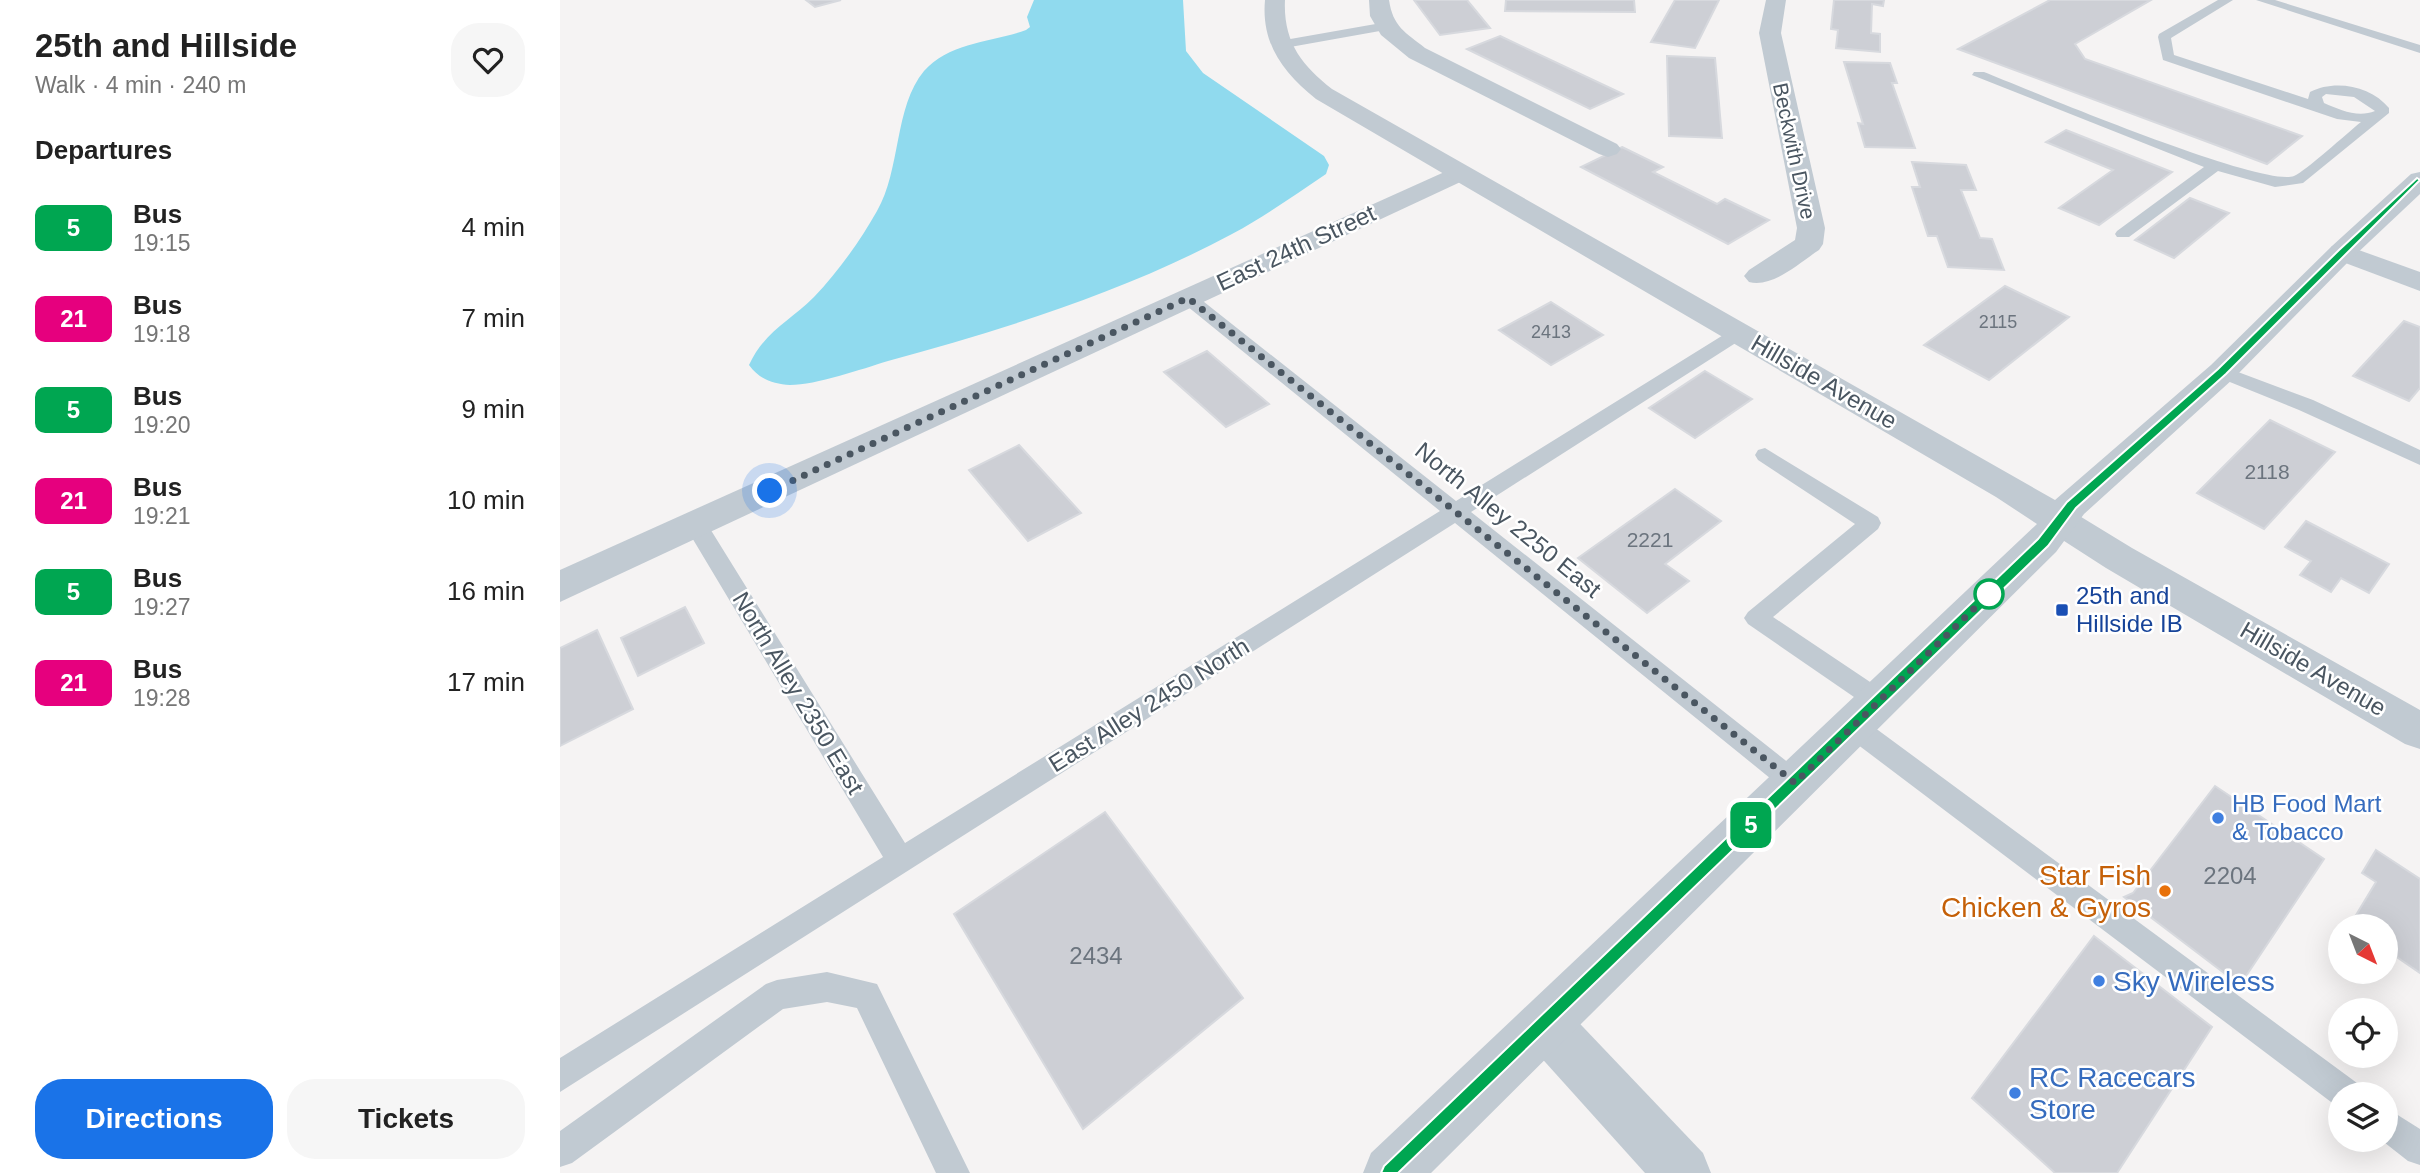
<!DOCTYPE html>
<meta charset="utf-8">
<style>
body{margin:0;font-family:Helvetica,sans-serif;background:#f6f6f6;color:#222;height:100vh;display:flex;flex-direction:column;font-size:26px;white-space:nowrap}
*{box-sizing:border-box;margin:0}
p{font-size:23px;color:#767676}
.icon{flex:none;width:38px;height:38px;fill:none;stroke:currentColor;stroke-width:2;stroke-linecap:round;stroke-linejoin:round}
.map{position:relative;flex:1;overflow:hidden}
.drawer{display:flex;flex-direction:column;background:#fff;width:560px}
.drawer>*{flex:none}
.badge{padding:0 14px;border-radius:10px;font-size:24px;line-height:46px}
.needle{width:46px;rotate:138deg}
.fabs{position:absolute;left:1768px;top:914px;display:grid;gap:14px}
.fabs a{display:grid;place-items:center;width:70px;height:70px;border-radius:50%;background:#fff;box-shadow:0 7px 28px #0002;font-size:35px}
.you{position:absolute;width:35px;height:35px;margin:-18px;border:5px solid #fff;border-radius:50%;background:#1a73e8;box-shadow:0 0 0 10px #1a73e833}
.map>.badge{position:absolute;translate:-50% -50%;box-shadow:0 0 0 4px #fff}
h2{padding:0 35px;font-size:26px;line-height:63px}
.round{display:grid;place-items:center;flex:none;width:74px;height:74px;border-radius:28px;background:#f6f6f6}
.headline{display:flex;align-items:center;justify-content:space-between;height:119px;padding:0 35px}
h1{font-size:33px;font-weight:700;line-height:52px}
.cta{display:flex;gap:14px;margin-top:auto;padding:14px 35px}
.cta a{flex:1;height:80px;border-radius:28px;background:#1a73e8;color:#fff;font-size:28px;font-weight:700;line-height:80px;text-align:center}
.cta a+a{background:#f6f6f6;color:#222}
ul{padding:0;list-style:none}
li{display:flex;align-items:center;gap:21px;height:91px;padding:0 35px}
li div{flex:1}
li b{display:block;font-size:26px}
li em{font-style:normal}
li .badge{min-width:77px;font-weight:700;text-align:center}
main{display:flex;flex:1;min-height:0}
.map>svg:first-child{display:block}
</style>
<main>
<section class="drawer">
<div class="headline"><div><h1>25th and Hillside</h1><p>Walk · 4 min · 240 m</p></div><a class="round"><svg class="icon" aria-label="heart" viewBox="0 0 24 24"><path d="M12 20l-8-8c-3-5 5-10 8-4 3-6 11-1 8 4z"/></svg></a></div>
<h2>Departures</h2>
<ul>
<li><span class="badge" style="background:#00a651;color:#fff">5</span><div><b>Bus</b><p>19:15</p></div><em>4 min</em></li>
<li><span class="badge" style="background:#e6007e;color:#fff">21</span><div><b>Bus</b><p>19:18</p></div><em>7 min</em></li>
<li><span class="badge" style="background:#00a651;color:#fff">5</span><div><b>Bus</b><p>19:20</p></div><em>9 min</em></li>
<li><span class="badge" style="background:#e6007e;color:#fff">21</span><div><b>Bus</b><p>19:21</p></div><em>10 min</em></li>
<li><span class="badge" style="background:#00a651;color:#fff">5</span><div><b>Bus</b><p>19:27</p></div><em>16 min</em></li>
<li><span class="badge" style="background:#e6007e;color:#fff">21</span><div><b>Bus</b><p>19:28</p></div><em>17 min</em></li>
</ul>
<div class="cta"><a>Directions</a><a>Tickets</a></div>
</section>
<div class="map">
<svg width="1860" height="1173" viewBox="0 0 1860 1173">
<rect width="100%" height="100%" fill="#f5f3f3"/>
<!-- water -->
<path fill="#90daee" d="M 474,0 L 623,0 L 626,51 L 643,73 L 764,156 L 769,165 L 766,174 C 735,195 705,216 672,234 C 564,292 445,329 328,361 C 302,369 256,385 230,385 C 213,384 199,379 189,365 C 205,331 229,322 254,297 C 278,272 300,241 317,211 C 341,170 334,107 364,71 C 389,42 433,42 466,30 L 470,27 L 467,17 Z"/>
<!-- building -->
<g fill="#cdcfd5" stroke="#d7d9de" stroke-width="2">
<path d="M 246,0 L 281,0 L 255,7 Z"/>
<path d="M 854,0 L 907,0 L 930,28 L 880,35 Z"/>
<path d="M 946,0 L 1074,0 L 1075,12 L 945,11 Z"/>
<path d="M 1115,0 L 1159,0 L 1135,48 L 1091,42 Z"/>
<path d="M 1274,0 L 1324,0 L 1323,6 L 1312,4 L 1311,33 L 1320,34 L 1320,52 L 1276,48 L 1278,30 L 1271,29 Z"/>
<path d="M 1490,0 L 1591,0 L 1515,44 L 1525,59 L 1742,136 L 1707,164 L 1398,49 Z"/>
<path d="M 940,36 L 1063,94 L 1030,109 L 907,49 Z"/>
<path d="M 1107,56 L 1155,58 L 1162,138 L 1109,136 Z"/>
<path d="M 1284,62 L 1330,63 L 1337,83 L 1332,83 L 1355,148 L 1305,147 L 1298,123 L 1303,124 Z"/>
<path d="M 1506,130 L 1612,172 L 1539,225 L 1499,208 L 1553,170 L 1486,142 Z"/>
<path d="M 1062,147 L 1103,167 L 1093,172 L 1157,204 L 1165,199 L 1209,220 L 1168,244 L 1021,167 Z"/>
<path d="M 1352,162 L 1406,165 L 1416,190 L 1401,190 L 1420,238 L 1432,239 L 1444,270 L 1388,267 L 1377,236 L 1368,236 L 1352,187 L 1360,187 Z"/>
<path d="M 1630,198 L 1669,213 L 1614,258 L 1575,240 Z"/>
<path d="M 1445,286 L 1509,317 L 1429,380 L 1364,345 Z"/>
<path d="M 991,302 L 1043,335 L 991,365 L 939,330 Z"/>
<path d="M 1844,321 L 1860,327 L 1860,388 L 1849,401 L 1793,376 Z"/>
<path d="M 647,351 L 709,404 L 666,427 L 604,372 Z"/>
<path d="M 1145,371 L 1192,399 L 1135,438 L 1089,408 Z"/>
<path d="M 1710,420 L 1775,452 L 1704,529 L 1637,493 Z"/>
<path d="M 459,445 L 521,513 L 468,541 L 409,470 Z"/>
<path d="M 1115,489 L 1161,521 L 1105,564 L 1129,581 L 1087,613 L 1018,558 Z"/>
<path d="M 1746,521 L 1829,564 L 1809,593 L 1781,578 L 1771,592 L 1740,575 L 1751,561 L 1725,547 Z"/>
<path d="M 125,607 L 144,643 L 78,676 L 61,638 Z"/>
<path d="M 37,630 L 73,709 L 0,746 L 0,648 Z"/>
<path d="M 1655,786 L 1764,859 L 1680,985 L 1564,897 L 1573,893 Z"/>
<path d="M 545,812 L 683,998 L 523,1129 L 394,914 Z"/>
<path d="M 1816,850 L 1860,879 L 1860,973 L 1825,949 L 1825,926 L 1790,925 L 1816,882 L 1802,873 Z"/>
<path d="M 1534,936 L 1652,1027 L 1557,1173 L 1495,1173 L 1412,1098 Z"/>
</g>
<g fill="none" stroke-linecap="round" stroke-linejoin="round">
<!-- service -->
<g fill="#c1cad2" fill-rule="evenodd">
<path d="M 1658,0 L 1673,0 L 1611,38 L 1614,55 L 1748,99 L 1750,92 C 1775,79 1811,86 1829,108 L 1829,113 L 1743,183 L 1715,187 L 1658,171 L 1569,237 L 1557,237 L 1555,234 L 1557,231 L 1644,167 L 1412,75 L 1414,72 L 1424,72 C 1469,90 1702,188 1734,176 C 1746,171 1787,133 1801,122 L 1777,119 L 1603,60 L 1598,37 L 1599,34 ZM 1766,94 L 1794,97 L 1815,111 C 1798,118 1780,110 1764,103 L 1762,97 Z"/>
<path d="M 1696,0 L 1715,0 L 1860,45 L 1860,53 Z"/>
<path d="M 827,22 L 831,23 L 831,29 L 719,49 L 713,45 L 719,41 Z"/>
<path d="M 628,293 L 634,294 L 896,501 L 1173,329 L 1185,329 L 1188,333 L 1185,337 L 911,512 L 1244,775 L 1248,783 L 1244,791 L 1235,795 L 1226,791 L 895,523 L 0,1092 L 0,1058 L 323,857 L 128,531 L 125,525 L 128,519 L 136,517 L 144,519 L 345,843 L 880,511 L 622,302 L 619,298 Z"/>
<path d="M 1662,366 L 1753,400 L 1860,450 L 1860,465 L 1739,410 L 1655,376 L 1653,372 Z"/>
<path d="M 1205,448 L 1318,517 L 1321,523 L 1318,529 L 1213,617 L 1328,694 L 1331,701 L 1328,708 L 1319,711 L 1310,708 L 1188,624 L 1184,618 L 1188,612 L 1295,524 L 1198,460 L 1195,455 L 1198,450 Z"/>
<path d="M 1294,716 L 1303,719 L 1797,1083 L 1802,1094 L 1780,1094 L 1780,1107 L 1775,1105 L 1285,735 L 1281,727 L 1285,719 Z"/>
<path d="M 267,972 L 317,984 L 410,1173 L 376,1173 L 297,1008 L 267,1002 L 223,1009 L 12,1163 L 0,1167 L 0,1131 L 206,984 L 217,980 Z"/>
<path d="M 1825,1107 L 1860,1129 L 1860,1165 L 1848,1161 L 1820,1139 L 1825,1139 Z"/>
</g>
<!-- minor -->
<g fill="#c1cad2" fill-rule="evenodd">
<path d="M 809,0 L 829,0 C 833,27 845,32 865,48 L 1057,144 L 1061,149 L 1057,154 L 1048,157 L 1039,154 L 849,58 L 821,35 L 810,16 Z"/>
<path d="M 1206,0 L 1226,0 L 1221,33 L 1265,228 L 1263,244 L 1259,250 C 1239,263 1213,288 1189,282 L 1184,276 L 1189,270 L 1235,240 L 1237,228 L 1199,33 Z"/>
<path d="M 900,165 L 909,168 L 913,173 L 909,178 L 0,602 L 0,570 Z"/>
<path d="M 1782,244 L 1860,272 L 1860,291 L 1772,258 L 1768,252 L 1772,246 Z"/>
<path d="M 1500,508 L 1513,512 L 1572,548 L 1860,710 L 1860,749 L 1845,744 L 1546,568 L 1487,530 L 1482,521 L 1487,512 Z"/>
<path d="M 986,999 L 1004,1007 L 1143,1153 L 1151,1173 L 1085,1173 L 968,1043 L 960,1025 L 968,1007 Z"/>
</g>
<!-- tertiary -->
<path fill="#c1cad2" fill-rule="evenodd" d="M 705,0 L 725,0 C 723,41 741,65 772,89 L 1495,500 L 1651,365 L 1772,246 L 1851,174 L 1860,172 L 1860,194 L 1792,258 L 1673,379 L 1524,514 L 1496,552 L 871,1173 L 803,1173 L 811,1153 L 1477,524 L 1436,497 L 756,99 C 723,73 701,43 705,0 Z"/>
</g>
<!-- line -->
<path fill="#00a651" stroke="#fff" stroke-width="2" d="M 1857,178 L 1860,180 L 1666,374 L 1516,508 L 1488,546 L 838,1173 L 821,1173 L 824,1166 L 1478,539 L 1507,502 L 1658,369 L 1779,250 Z"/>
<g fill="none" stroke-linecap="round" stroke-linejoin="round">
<!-- walk -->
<path stroke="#4a5661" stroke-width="7" stroke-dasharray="0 12.6" d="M 210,491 L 628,298 L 1235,783 L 1429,594"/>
</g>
<!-- markers -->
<circle fill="#fff" stroke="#00a651" stroke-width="3.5" cx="1429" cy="594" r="14"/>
<rect fill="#1a4fb4" stroke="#fff" stroke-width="2.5" x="1495" y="603" width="14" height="14" rx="3.5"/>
<g fill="#3f7fe0" stroke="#fff" stroke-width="2.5">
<circle cx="1658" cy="818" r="7"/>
<circle cx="1539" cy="981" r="7"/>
<circle cx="1455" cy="1093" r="7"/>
</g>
<circle fill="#e8710a" stroke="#fff" stroke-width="2.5" cx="1605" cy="891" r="7"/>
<g text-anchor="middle" stroke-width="5" stroke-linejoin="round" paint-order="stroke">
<!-- far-number labels -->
<g font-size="18" fill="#6b747e">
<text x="1438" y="328">2115</text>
<text x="991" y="338">2413</text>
</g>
<!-- far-street labels -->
<g font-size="21" fill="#4a5661" stroke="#fff">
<text transform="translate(1234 151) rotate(78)" y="7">Beckwith Drive</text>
</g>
<!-- number labels -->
<g font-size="21" fill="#6b747e">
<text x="1707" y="479">2118</text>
<text x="1090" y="547">2221</text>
</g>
<!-- street labels -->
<g font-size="24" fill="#4a5661" stroke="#fff">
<text transform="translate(736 248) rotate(-25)" y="8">East 24th Street</text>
<text transform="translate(1264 382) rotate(30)" y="8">Hillside Avenue</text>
<text transform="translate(948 520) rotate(39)" y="8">North Alley 2250 East</text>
<text transform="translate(1753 669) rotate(30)" y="8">Hillside Avenue</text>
<text transform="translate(238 693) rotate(59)" y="8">North Alley 2350 East</text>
<text transform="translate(589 705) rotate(-32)" y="8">East Alley 2450 North</text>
</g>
<!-- transit labels -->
<g font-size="24" fill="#164399" stroke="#fff" text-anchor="start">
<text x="1516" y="604">25th and<tspan x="1516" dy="28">Hillside IB</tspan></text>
</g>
<!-- shop labels -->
<g font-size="24" fill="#366cbe" stroke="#fff" text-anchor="start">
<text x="1672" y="812">HB Food Mart<tspan x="1672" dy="28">&amp; Tobacco</tspan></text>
</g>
<!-- near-number labels -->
<g font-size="24" fill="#6b747e">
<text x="1670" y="884">2204</text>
<text x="536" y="964">2434</text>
</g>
<!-- near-food labels -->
<g font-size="28" fill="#c56008" stroke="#fff" text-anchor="end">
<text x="1591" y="885">Star Fish<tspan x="1591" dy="32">Chicken &amp; Gyros</tspan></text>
</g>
<!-- near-shop labels -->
<g font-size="28" fill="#366cbe" stroke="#fff" text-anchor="start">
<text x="1553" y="991">Sky Wireless</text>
<text x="1469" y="1087">RC Racecars<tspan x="1469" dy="32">Store</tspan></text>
</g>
</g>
</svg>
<div class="fabs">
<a><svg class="needle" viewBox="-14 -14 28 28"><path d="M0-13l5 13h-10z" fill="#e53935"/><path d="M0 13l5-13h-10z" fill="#767676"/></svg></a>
<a><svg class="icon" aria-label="locate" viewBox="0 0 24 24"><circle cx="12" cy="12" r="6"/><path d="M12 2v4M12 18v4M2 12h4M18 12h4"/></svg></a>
<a><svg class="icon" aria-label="layers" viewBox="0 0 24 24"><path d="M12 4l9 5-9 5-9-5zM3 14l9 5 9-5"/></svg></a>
</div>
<div class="you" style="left:210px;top:491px"></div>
<b class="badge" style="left:1191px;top:825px;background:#00a651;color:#fff">5</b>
</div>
</main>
